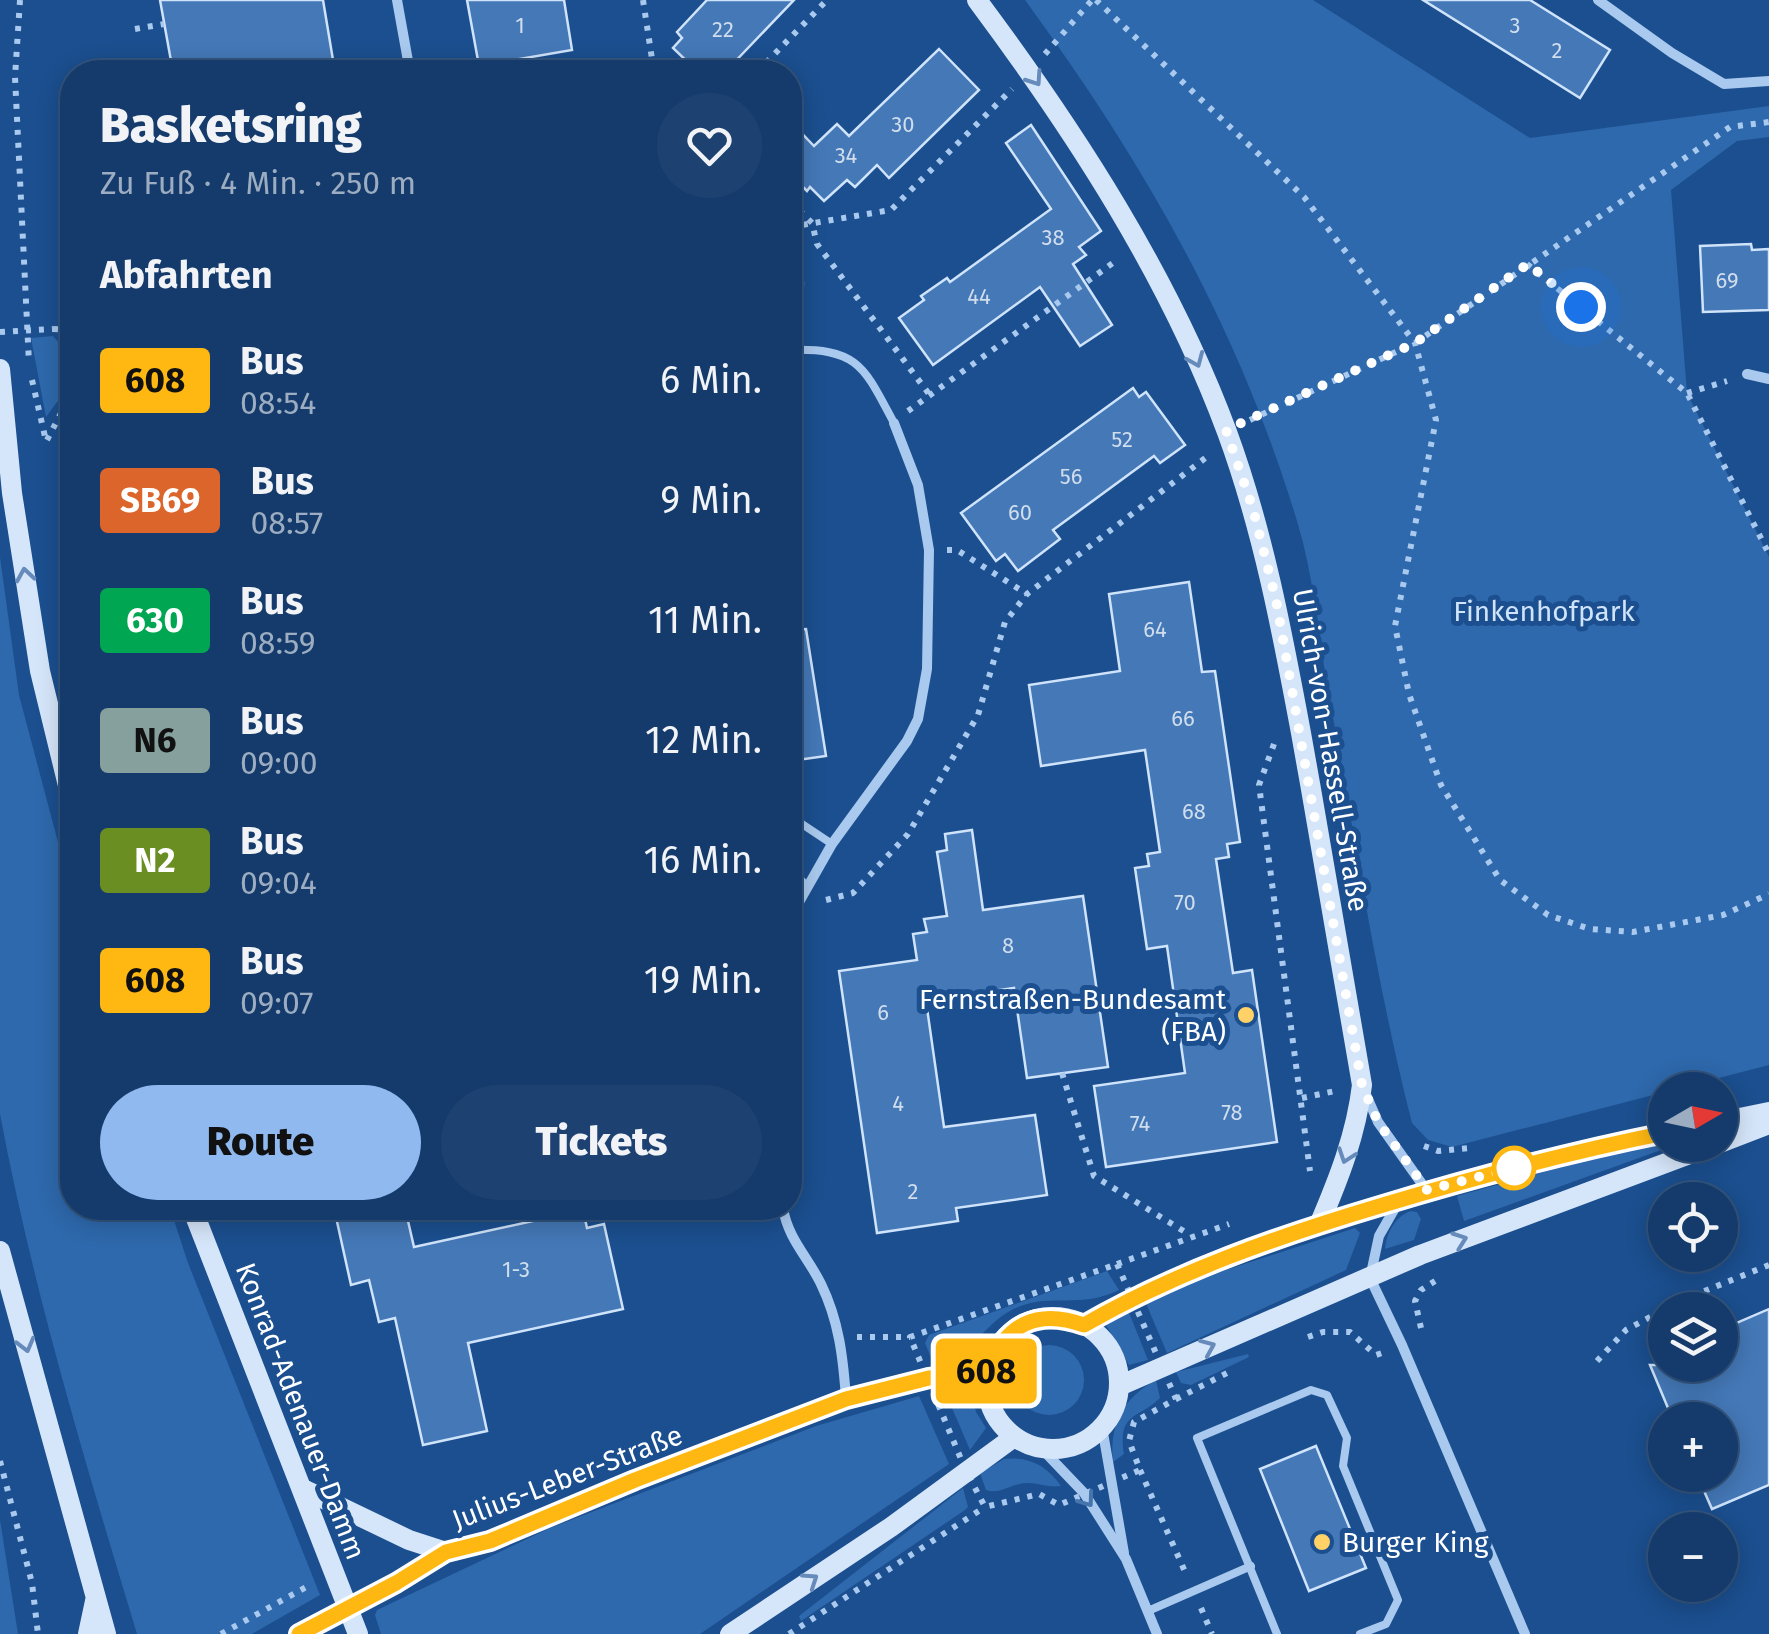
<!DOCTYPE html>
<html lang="de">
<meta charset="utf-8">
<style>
body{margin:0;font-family:"Fira Sans",sans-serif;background:#1d4271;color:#f1f3f6;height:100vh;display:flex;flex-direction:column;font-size:38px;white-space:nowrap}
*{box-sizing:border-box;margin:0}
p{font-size:32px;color:#9dadc1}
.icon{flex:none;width:55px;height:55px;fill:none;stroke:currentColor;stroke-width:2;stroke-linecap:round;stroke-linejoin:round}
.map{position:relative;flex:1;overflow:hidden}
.details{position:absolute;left:60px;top:60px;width:742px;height:1160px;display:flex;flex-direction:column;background:#143b6b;border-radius:40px;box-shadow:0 5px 25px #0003,0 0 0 2px #33557e}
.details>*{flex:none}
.badge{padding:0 20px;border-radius:8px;font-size:35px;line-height:65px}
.needle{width:65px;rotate:81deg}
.tools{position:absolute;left:1648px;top:1072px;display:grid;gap:20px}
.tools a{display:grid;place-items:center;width:90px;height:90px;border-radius:50%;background:#143b6b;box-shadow:0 5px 25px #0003,0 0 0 2px #33557e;font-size:50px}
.you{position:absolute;width:50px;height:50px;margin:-25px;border:8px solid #fff;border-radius:50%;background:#1a73e8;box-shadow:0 0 0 15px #1a73e833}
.map>.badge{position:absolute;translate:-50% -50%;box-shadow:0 0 0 5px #fff}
h2{padding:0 40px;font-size:38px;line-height:90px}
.round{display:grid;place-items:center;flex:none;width:105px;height:105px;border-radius:52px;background:#1d4271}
.headline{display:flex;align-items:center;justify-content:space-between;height:170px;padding:0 40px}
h1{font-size:48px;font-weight:800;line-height:75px}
.primary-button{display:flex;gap:20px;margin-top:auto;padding:20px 40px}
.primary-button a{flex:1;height:115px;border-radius:60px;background:#90b9f0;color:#111;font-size:40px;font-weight:800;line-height:115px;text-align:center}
.primary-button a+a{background:#1d4271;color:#f1f3f6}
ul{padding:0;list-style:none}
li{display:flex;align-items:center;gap:30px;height:120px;padding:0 40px}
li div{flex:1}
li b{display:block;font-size:38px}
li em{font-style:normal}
li .badge{min-width:110px;font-weight:700;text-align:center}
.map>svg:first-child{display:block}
</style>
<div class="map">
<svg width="1769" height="1634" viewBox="0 0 1769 1634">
<rect width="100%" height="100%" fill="#1b4f8f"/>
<!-- green -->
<g fill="#2e69ad">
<path d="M 1025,0 L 1313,0 L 1530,138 L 1769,106 L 1769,137 L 1737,141 L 1671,190 L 1687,393 L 1769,557 L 1769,1065 L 1452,1147 L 1428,1140 L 1412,1123 C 1375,979 1354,830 1327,684 C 1318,631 1313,573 1297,521 C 1238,326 1144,163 1025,0 Z"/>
<path d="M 790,280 L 805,282 L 800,318 L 790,317 Z"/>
<path d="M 53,336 L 59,343 L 63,394 L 46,417 L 31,338 Z"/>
<path d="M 0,557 L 19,695 L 72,895 L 72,1208 L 170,1208 L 188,1263 L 320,1595 L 252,1634 L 137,1634 C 85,1462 33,1290 0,1114 Z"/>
<path d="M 1660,1140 L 1664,1141 L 1661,1150 L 1464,1221 L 1457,1196 Z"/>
<path d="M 1411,1211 L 1417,1212 L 1421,1219 L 1414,1240 L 1385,1249 C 1386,1234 1395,1216 1411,1211 Z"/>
<path d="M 1355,1228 L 1360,1233 L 1346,1270 L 1167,1353 L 1145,1301 L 1183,1284 Z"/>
<path d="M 1107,1271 L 1119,1290 C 1080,1309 1053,1293 1018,1307 C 985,1320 972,1358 934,1365 L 925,1343 L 929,1335 Z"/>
<path d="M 1128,1310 L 1148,1360 L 1129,1365 L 1106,1325 Z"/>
<circle cx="1049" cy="1380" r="35"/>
<path d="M 1248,1354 L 1249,1357 L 1191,1385 L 1181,1383 L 1176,1372 Z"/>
<path d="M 1156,1380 L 1160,1398 C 1137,1420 1118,1412 1124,1454 L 1113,1462 C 1109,1425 1123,1398 1156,1380 Z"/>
<path d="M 943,1387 L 971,1390 L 976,1412 L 986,1428 L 970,1450 Z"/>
<path d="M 919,1396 L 949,1464 L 700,1634 L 381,1634 L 375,1615 L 377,1610 L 550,1528 L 816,1426 Z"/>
<path d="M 1004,1459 C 1029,1456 1047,1466 1061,1486 C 1049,1488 1039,1483 1027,1483 C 1012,1483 1001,1495 986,1490 L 980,1473 Z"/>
<path d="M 963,1488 L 968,1507 L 965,1510 L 801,1621 L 799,1616 Z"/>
<path d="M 0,1520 L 18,1634 L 0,1634 Z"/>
</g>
<!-- building -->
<g fill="#4478b7" stroke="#cfe3fa" stroke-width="2.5">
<path d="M 160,0 L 323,0 L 335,72 L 173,72 Z"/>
<path d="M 467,0 L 564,0 L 572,50 L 479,66 Z"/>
<path d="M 707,0 L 794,0 L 725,72 L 698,72 L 673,48 L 682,38 L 677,32 Z"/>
<path d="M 1423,0 L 1530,0 L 1610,50 L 1580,98 Z"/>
<path d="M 939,49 L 979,90 L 889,178 L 877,165 L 855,187 L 847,180 L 824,201 L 810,187 L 807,191 L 790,174 L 790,121 L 814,146 L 837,124 L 849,136 Z"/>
<path d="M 1031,125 L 1101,231 L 1079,247 L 1086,255 L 1073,264 L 1112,325 L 1080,346 L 1040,287 L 933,365 L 899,318 L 924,300 L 921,296 L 947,278 L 950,282 L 1051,209 L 1006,143 Z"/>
<path d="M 1751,244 L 1752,250 L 1769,249 L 1769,310 L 1703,312 L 1700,246 Z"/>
<path d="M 1133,388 L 1139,397 L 1146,392 L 1185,445 L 1160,463 L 1154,456 L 1053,530 L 1060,539 L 1018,571 L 1005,554 L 996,561 L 961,513 Z"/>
<path d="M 1189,582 L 1202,672 L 1215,671 L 1240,842 L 1227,844 L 1229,857 L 1216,859 L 1233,973 L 1252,970 L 1277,1142 L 1106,1167 L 1094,1086 L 1185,1073 L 1167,946 L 1147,949 L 1135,868 L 1149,866 L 1147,854 L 1160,852 L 1145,750 L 1041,766 L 1029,685 L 1120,671 L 1109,594 Z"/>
<path d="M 806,629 L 826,756 L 790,761 L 790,630 Z"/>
<path d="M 972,830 L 983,910 L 1083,896 L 1108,1067 L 1027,1078 L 1014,988 L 926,1001 L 944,1127 L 1035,1115 L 1047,1195 L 956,1208 L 958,1221 L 877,1233 L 839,971 L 917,960 L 913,934 L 927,932 L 924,919 L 947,916 L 937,852 L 947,850 L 945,834 Z"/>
<path d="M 334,1208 L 405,1208 L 414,1247 L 583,1210 L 587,1228 L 604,1224 L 623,1309 L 468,1343 L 487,1431 L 423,1445 L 395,1318 L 379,1322 L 369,1280 L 351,1285 Z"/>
<path d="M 1769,1309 L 1769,1485 L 1712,1509 L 1697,1475 L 1720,1475 L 1720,1420 L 1673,1420 L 1650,1365 L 1720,1365 L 1720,1330 Z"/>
<path d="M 1316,1446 L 1366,1568 L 1309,1591 L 1260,1469 Z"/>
</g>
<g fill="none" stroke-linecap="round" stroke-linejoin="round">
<!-- path -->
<g stroke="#a9c9ee" stroke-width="6" stroke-dasharray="5 8" stroke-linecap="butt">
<path d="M 20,0 L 15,77 L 29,363"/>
<path d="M 643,0 L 654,72"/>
<path d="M 1096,0 L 1304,197 L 1415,343 L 1436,420 L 1395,626 L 1409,694 L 1441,785 L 1500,880 L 1548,915 L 1590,929 L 1633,932 L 1723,915 L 1769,894"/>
<path d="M 135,29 L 164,24"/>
<path d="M 1045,54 L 1092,0"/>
<path d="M 757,72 L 827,0"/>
<path d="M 790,201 L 812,223 L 817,244 L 929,394"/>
<path d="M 790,227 L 891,210 L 1012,89"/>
<path d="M 1527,264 L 1687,393 L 1769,554"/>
<path d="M 53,329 L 72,330"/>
<path d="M 32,380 L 46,441"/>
<path d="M 1687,393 L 1727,381"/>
<path d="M 908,411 L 1117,260"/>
<path d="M 1250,420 L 1415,343 L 1730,127 L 1769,122"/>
<path d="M 47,440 L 72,392"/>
<path d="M 947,550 L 957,550 L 1027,594"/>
<path d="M 1274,744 L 1259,785 L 1310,1171"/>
<path d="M 826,900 L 853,893 L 908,834 L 978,715 L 1005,622 L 1027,594 L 1208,456"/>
<path d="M 1062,1073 L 1094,1176 L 1190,1235"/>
<path d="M 1302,1098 L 1335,1091"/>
<path d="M 1424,1146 L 1438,1151 L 1470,1148"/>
<path d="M 1117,1264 L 1176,1399 L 1134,1422 L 1129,1441 L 1140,1470 L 1059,1505 L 1039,1494 L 985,1507 L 966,1471 L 910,1337 Z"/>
<path d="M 1117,1264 L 1229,1224"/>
<path d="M 1421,1328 L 1415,1301 L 1421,1290 L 1435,1281"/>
<path d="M 857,1337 L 910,1337"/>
<path d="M 1308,1337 L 1323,1332 L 1350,1332 L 1376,1355 L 1385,1352"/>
<path d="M 1597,1361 L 1626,1330 L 1680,1301 L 1769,1265"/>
<path d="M 1176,1399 L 1233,1370"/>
<path d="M 0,1461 L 32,1583 L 38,1634"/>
<path d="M 1140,1470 L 1186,1574"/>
<path d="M 1201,1608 L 1212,1634"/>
<path d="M 221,1634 L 310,1585"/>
<path d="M 789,1634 L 985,1507"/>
</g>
<!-- lane -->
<g stroke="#a9c9ee" stroke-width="8">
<path d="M 790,350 C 859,348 864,367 894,423"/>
<path d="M 790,816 L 832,844"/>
<path d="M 790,869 L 806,885"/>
<path d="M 1148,1611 L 1251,1566"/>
<path d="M 1277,1634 L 1197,1438 L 1311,1390 L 1327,1395 L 1347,1438 L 1343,1466 L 1398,1600 L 1386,1624 L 1360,1634"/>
</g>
<!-- street -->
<g stroke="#a9c9ee" stroke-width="10">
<path d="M 397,0 L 410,72"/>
<path d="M 1598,0 L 1672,53 L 1724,84 L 1769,81"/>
<path d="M 1747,374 L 1769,379"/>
<path d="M 790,918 L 832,844 L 907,741 L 918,719 L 927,669 L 929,550 L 918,485 L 894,423"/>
<path d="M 1364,1090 L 1378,1122 L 1427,1191"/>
<path d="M 1399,1201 L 1379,1236 L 1370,1278 L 1402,1345 L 1525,1634"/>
<path d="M 783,1208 C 788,1239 808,1257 821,1284 C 839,1321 843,1357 846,1398"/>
<path d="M 1102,1427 L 1124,1553"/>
<path d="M 1041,1448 L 1084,1493 L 1126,1559 L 1157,1634"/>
</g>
<!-- secondary -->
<g stroke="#d6e6fa" stroke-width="20">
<path d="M 977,0 C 1076,133 1169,276 1227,432 C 1263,530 1282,631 1301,733 C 1322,850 1342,967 1362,1085 C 1356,1135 1339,1178 1319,1225"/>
<path d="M 0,369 L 12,493 L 40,671 L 72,802"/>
<path d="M 1720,1122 L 1769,1112"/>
<path d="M 1720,1143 L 1769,1124"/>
<path d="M 192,1208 L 358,1634"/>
<path d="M 0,1251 L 106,1634"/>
<circle cx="1053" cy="1383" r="66"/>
<path d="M 1084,1325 C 1176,1272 1274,1238 1375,1207 C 1471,1178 1567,1152 1665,1133"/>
<path d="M 1119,1386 L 1420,1255 L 1714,1145"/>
<path d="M 303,1489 L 409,1540 L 446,1552"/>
<path d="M 88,1634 L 95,1601"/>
<path d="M 299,1634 L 396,1583 L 446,1552 L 490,1541 L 635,1480 L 846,1399 L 929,1378 L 988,1371"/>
<path d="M 730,1634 L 891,1527 L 1014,1437"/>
</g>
<!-- path-bridge -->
<path stroke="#a9c9ee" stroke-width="6" stroke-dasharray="5 8" stroke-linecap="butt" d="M 0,332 L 53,329"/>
</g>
<!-- one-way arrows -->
<defs><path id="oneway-chevron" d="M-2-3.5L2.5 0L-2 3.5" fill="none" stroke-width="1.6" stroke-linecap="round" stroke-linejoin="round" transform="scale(2.5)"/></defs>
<g stroke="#668bba">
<use href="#oneway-chevron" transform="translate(1035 79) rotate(56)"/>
<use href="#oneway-chevron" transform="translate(1196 360) rotate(67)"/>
<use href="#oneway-chevron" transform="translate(25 575) rotate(-99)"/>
<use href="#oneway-chevron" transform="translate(1346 1156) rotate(109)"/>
<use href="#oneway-chevron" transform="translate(1460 1240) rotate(-20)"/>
<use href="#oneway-chevron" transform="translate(26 1345) rotate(75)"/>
<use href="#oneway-chevron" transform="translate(1208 1347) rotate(-23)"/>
<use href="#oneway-chevron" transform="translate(811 1580) rotate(-34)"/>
</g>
<use stroke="#4674ac" href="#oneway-chevron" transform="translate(1087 1500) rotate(54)"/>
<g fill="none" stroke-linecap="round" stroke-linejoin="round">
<defs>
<path id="line" d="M 299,1634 L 396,1583 L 446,1552 L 490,1541 L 635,1480 L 846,1399 L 929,1378 L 988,1371 C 1005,1324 1037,1308 1084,1325 C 1178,1271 1279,1236 1383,1205 C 1476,1177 1570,1152 1665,1133"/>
</defs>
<!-- line casing -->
<use href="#line" stroke="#fff" stroke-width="22"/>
<!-- line -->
<use href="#line" stroke="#feb811" stroke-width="15"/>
<!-- walk -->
<path stroke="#fff" stroke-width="10" stroke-dasharray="0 18" d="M 1514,1168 L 1427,1190 L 1378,1122 L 1362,1085 L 1276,600 L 1253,509 L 1226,430 L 1415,343 L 1528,264 L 1581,307"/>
</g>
<!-- markers -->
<g fill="#ffd166" stroke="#1b4f8f" stroke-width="4">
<circle cx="1246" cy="1015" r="10"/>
<circle cx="1322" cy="1542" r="10"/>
</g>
<circle fill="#fff" stroke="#feb811" stroke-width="5" cx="1514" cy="1168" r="20"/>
<g text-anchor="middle" stroke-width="10" stroke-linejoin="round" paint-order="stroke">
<!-- number labels -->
<g font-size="22" fill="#d0dded">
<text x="520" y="33">1</text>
<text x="1515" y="33">3</text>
<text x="723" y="37">22</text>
<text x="1557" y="58">2</text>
<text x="903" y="132">30</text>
<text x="846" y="163">34</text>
<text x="1053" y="245">38</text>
<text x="1727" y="288">69</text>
<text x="979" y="304">44</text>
<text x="1122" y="447">52</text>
<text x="1071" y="484">56</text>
<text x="1020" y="520">60</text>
<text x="1155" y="637">64</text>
<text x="1183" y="726">66</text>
<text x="1194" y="819">68</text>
<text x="1185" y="910">70</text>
<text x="1008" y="953">8</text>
<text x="883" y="1020">6</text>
<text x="898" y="1111">4</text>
<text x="1232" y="1120">78</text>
<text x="1140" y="1131">74</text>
<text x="913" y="1199">2</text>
<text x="516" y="1277">1-3</text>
</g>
<!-- park labels -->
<g font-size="28" fill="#cfe3fa" stroke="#1b4f8f">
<text x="1544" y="621">Finkenhofpark</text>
</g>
<!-- street labels -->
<g font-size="28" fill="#fff" stroke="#1b4f8f">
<text transform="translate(1331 750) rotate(80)" y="10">Ulrich-von-Hassell-Straße</text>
<text transform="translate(301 1411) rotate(69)" y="10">Konrad-Adenauer-Damm</text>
<text transform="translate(567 1477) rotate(-21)" y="10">Julius-Leber-Straße</text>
</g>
<!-- poi labels -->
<g font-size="28" fill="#fff" stroke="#1b4f8f" text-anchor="end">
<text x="1226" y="1009">Fernstraßen-Bundesamt<tspan x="1226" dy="32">(FBA)</tspan></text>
<text x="1342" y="1552" text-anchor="start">Burger King</text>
</g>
</g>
</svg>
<div class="tools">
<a><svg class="needle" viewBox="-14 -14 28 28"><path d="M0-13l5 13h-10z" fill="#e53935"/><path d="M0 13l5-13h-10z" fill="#9dadc1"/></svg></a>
<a><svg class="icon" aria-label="locate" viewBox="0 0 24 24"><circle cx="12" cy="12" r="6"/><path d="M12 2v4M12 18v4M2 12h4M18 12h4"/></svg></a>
<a><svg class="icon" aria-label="layers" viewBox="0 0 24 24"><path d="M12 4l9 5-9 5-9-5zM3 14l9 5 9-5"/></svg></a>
<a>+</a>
<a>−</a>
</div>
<div class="you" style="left:1581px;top:307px"></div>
<b class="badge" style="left:986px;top:1371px;background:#feb811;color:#111">608</b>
<section class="details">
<div class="headline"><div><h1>Basketsring</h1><p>Zu Fuß · 4 Min. · 250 m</p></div><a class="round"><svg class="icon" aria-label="heart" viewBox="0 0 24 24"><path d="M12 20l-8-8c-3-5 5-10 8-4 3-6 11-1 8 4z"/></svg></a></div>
<h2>Abfahrten</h2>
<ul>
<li><span class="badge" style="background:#feb811;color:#111">608</span><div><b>Bus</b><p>08:54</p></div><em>6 Min.</em></li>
<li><span class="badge" style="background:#dc652c;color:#fff">SB69</span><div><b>Bus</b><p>08:57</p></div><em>9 Min.</em></li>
<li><span class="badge" style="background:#00a651;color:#fff">630</span><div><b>Bus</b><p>08:59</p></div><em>11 Min.</em></li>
<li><span class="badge" style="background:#85a09d;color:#111">N6</span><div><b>Bus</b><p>09:00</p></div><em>12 Min.</em></li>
<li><span class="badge" style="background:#6b8e23;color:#fff">N2</span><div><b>Bus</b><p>09:04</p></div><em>16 Min.</em></li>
<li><span class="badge" style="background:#feb811;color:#111">608</span><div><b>Bus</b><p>09:07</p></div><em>19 Min.</em></li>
</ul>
<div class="primary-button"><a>Route</a><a>Tickets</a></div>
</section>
</div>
